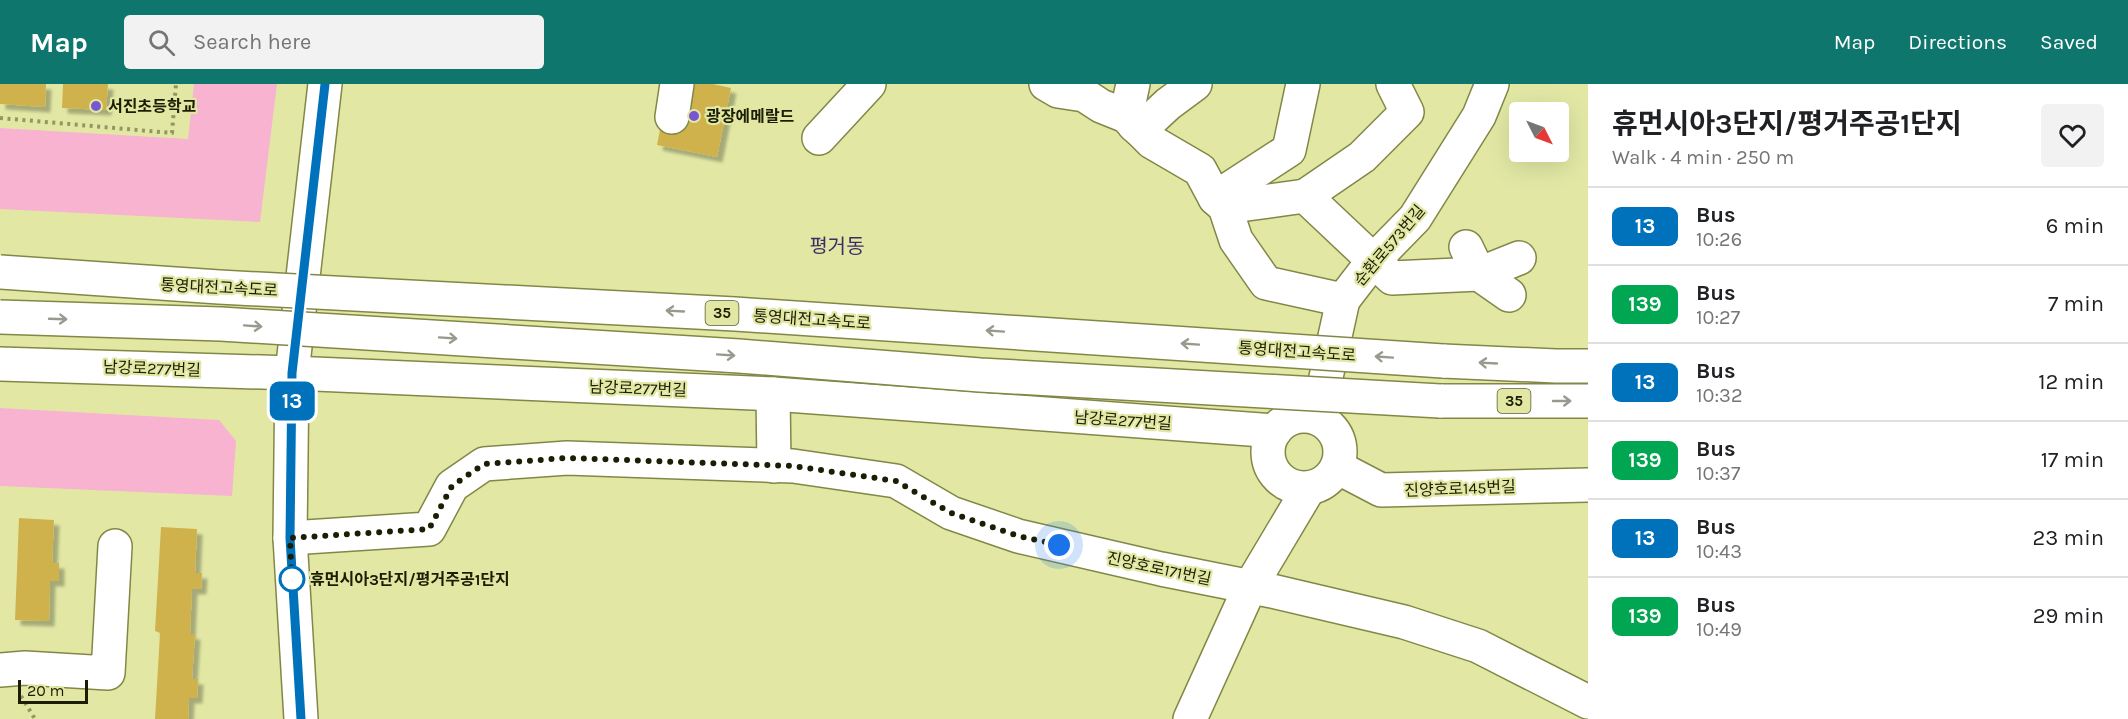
<!DOCTYPE html>
<meta charset="utf-8">
<style>
body{margin:0;font-family:Karla,"Noto Sans KR",sans-serif;background:#f2f2f2;color:#202124;height:100vh;display:flex;flex-direction:column;font-size:22px;white-space:nowrap}
*{box-sizing:border-box;margin:0}
p{font-size:20px;color:#757577}
.icon{flex:none;width:33px;height:33px;fill:none;stroke:currentColor;stroke-width:2;stroke-linecap:round;stroke-linejoin:round}
.map{position:relative;flex:1;overflow:hidden}
.drawer{display:flex;flex-direction:column;background:#fff;width:540px}
.drawer>*{flex:none}
.badge{padding:0 12px;border-radius:9px;font-size:21px;line-height:39px}
.needle{width:39px;rotate:132deg}
.buttons{position:absolute;left:1509px;top:18px;display:grid;gap:12px}
.buttons a{display:grid;place-items:center;width:60px;height:60px;border-radius:6px;background:#fff;box-shadow:0 6px 24px #0002;font-size:30px}
.scale{position:absolute;left:18px;bottom:15px;width:70px;box-sizing:border-box;padding-left:6px;border:3px solid #1c1e04;border-top:0;font-size:16px;line-height:21px;white-space:nowrap;color:#1c1e04;-webkit-text-stroke:4px #e2e8a4;paint-order:stroke}
.you{position:absolute;width:30px;height:30px;margin:-15px;border:4px solid #fff;border-radius:50%;background:#1a73e8;box-shadow:0 0 0 9px #1a73e833}
.map>.badge{position:absolute;translate:-50% -50%;box-shadow:0 0 0 3px #fff}
.round{display:grid;place-items:center;flex:none;width:63px;height:63px;border-radius:6px;background:#f2f2f2}
.headline{display:flex;align-items:center;justify-content:space-between;height:102px;padding:0 24px}
h1{font-size:28px;font-weight:700;line-height:45px}
ul{padding:0;list-style:none}
li{display:flex;align-items:center;gap:18px;height:78px;padding:0 24px;border-top:2px solid #e0e0e0}
li div{flex:1}
li b{display:block;font-size:22px}
li em{font-style:normal}
li .badge{min-width:66px;font-weight:700;text-align:center}
header{display:flex;align-items:center;gap:36px;box-sizing:border-box;height:84px;padding:0 30px;background:#0f766e;color:#fff}
header strong{font-size:28px}
nav{display:flex;gap:33px;margin-inline-start:auto;font-size:21px}
.search{width:420px;height:54px;background:#f2f2f2;display:flex;align-items:center;gap:15px;box-sizing:border-box;padding:0 21px;border-radius:6px;color:#757577;font-size:22px}
main{display:flex;flex:1;min-height:0}
.map>svg:first-child{display:block}
</style>
<header>
<strong>Map</strong>
<div class="search"><svg class="icon" aria-label="search" viewBox="0 0 24 24"><circle cx="10" cy="10" r="6"/><path d="M15 15l6 6"/></svg>Search here</div>
<nav><a>Map</a><a>Directions</a><a>Saved</a></nav>
</header>
<main>
<div class="map">
<svg width="1588" height="635" viewBox="0 0 1588 635">
<defs>
<filter id="shadow"><feDropShadow dx="5.5" dy="5.5" stdDeviation="1.5" flood-color="#0004"/></filter>
</defs>
<rect width="100%" height="100%" fill="#e2e8a4"/>
<!-- green -->
<g fill="#f7b3d0">
<path d="M 194,0 L 277,0 L 260,138 L 0,125 L 0,44 L 188,55 Z"/>
<path d="M 0,324 L 219,336 L 236,357 L 232,412 L 0,402 Z"/>
</g>
<!-- building -->
<g fill="#d0b24d" filter="url(#shadow)">
<path d="M 0,0 L 46,0 L 45,23 L 0,20 Z"/>
<path d="M 63,0 L 108,0 L 106,26 L 62,24 Z"/>
<path d="M 669,0 L 713,0 L 731,4 L 717,73 L 657,61 Z"/>
<path d="M 19,434 L 54,436 L 52,479 L 59,479 L 59,497 L 50,497 L 49,537 L 15,536 Z"/>
<path d="M 161,443 L 197,445 L 195,489 L 202,489 L 201,505 L 192,505 L 190,550 L 195,550 L 192,595 L 198,595 L 197,614 L 189,614 L 188,635 L 155,635 L 160,549 L 155,547 Z"/>
</g>
<g fill="none" stroke-linecap="round" stroke-linejoin="round">
<defs>
<g id="minor">
<path d="M 1046,0 L 1058,7 L 1084,11 L 1101,22 L 1126,32 L 1152,58 L 1200,86 L 1215,114 L 1289,66 L 1303,0"/>
<path d="M 1126,32 L 1133,0"/>
<path d="M 672,33 L 677,0"/>
<path d="M 1134,41 L 1140,46 L 1168,20 L 1195,0"/>
<path d="M 819,54 L 869,0"/>
<path d="M 1305,112 L 1362,73 L 1407,28 L 1393,0"/>
<path d="M 1215,114 L 1225,123 L 1236,156 L 1266,199 L 1343,216"/>
<path d="M 1225,123 L 1305,112 L 1392,194 L 1479,190 L 1466,163"/>
<path d="M 1509,211 L 1479,190 L 1519,174"/>
<path d="M 0,280 L 292,289 L 773,310 L 1275,347"/>
<path d="M 773,310 L 774,382"/>
<circle cx="1304" cy="368" r="36"/>
<path d="M 1317,334 L 1343,216 L 1373,177 L 1415,134 L 1479,32 L 1492,0"/>
<path d="M 1337,383 L 1381,406 L 1588,401"/>
<path d="M 290,454 L 429,445 L 452,402 L 484,380 L 567,374 L 793,382 L 896,397 L 951,429 L 1018,452 L 1161,485 L 1272,507 L 1404,538 L 1478,562 L 1588,618"/>
<path d="M 0,586 L 25,584 L 108,589 L 115,462"/>
<path d="M 301,635 L 290,454 L 292,289 L 325,0"/>
<path d="M 1190,635 L 1250,503 L 1309,404"/>
</g>
<g id="highway">
<path d="M 1443,277 L 1556,282 L 1588,282"/>
<path d="M 1440,317 L 1588,317"/>
</g>
</defs>
<!-- minor casing -->
<use href="#minor" stroke="#828746" stroke-width="36"/>
<!-- highway casing -->
<use href="#highway" stroke="#828746" stroke-width="36"/>
<!-- path -->
<g stroke="#929663" stroke-width="4" stroke-dasharray="3 4.5" stroke-linecap="butt">
<path d="M 0,34 L 172,49 L 176,0"/>
<path d="M 21,612 L 35,635"/>
</g>
<!-- minor -->
<use href="#minor" stroke="#fff" stroke-width="33"/>
<!-- highway -->
<use href="#highway" stroke="#fff" stroke-width="33"/>
<defs>
<g id="highway-bridge">
<path d="M 0,188 L 219,203 L 735,230 L 1443,277"/>
<path d="M 0,233 L 221,240 L 739,272 L 980,291 L 1440,317"/>
</g>
</defs>
<!-- highway-bridge casing -->
<use href="#highway-bridge" stroke="#828746" stroke-width="36" stroke-linecap="butt"/>
<!-- highway-bridge -->
<use href="#highway-bridge" stroke="#fff" stroke-width="33"/>
</g>
<!-- one-way arrows -->
<defs><path id="oneway-shaft" d="M-6 0H5M1.5-3L5.5 0L1.5 3" fill="none" stroke-width="1.6" stroke-linecap="round" stroke-linejoin="round" transform="scale(1.5)"/></defs>
<g stroke="#999a8e">
<use href="#oneway-shaft" transform="translate(675 227) rotate(-177)"/>
<use href="#oneway-shaft" transform="translate(58 235) rotate(2)"/>
<use href="#oneway-shaft" transform="translate(253 242) rotate(4)"/>
<use href="#oneway-shaft" transform="translate(995 247) rotate(-176)"/>
<use href="#oneway-shaft" transform="translate(448 254) rotate(4)"/>
<use href="#oneway-shaft" transform="translate(1190 260) rotate(-176)"/>
<use href="#oneway-shaft" transform="translate(726 271) rotate(4)"/>
<use href="#oneway-shaft" transform="translate(1384 273) rotate(-176)"/>
<use href="#oneway-shaft" transform="translate(1488 279) rotate(-177)"/>
<use href="#oneway-shaft" transform="translate(1562 317)"/>
</g>
<g fill="none" stroke-linecap="round" stroke-linejoin="round">
<defs>
<path id="line" d="M 301,635 L 290,454 L 292,289 L 325,0"/>
</defs>
<!-- line casing -->
<use href="#line" stroke="#fff" stroke-width="14"/>
<!-- line -->
<use href="#line" stroke="#0072bc" stroke-width="9"/>
<!-- walk -->
<path stroke="#1c1e04" stroke-width="6" stroke-dasharray="0 10.8" d="M 292,495 L 292,500 L 290,454 L 429,445 L 452,402 L 484,380 L 567,374 L 793,382 L 896,397 L 951,429 L 1018,452 L 1059,461"/>
</g>
<!-- markers -->
<g fill="#7856d0" stroke="#e2e8a4" stroke-width="2">
<circle cx="96" cy="22" r="6"/>
<circle cx="694" cy="32" r="6"/>
</g>
<circle fill="#fff" stroke="#0072bc" stroke-width="3" cx="292" cy="495" r="12"/>
<g text-anchor="middle" stroke-width="4.5" stroke-linejoin="round" paint-order="stroke">
<!-- shield labels -->
<g fill="#e2e8a4" stroke="#575b34" stroke-width="1.5">
<rect x="705.5" y="217" width="33" height="24" rx="4.5"/>
<rect x="1497.5" y="305" width="33" height="24" rx="4.5"/>
</g>
<g font-size="15" font-weight="bold" fill="#1c1e04">
<text x="722" y="234">35</text>
<text x="1514" y="322">35</text>
</g>
<!-- poi labels -->
<g font-size="16" font-weight="bold" fill="#1c1e04" stroke="#e2e8a4" text-anchor="start">
<text x="108" y="28">서진초등학교</text>
<text x="706" y="38">광장에메랄드</text>
</g>
<!-- street labels -->
<g font-size="16" fill="#1c1e04" stroke="#e2e8a4">
<text transform="translate(1389 161) rotate(-50)" y="6">순환로573번길</text>
<text transform="translate(219 203) rotate(3)" y="6">통영대전고속도로</text>
<text transform="translate(812 235) rotate(4)" y="6">통영대전고속도로</text>
<text transform="translate(1297 267) rotate(4)" y="6">통영대전고속도로</text>
<text transform="translate(152 284) rotate(2)" y="6">남강로277번길</text>
<text transform="translate(638 304) rotate(2)" y="6">남강로277번길</text>
<text transform="translate(1123 336) rotate(4)" y="6">남강로277번길</text>
<text transform="translate(1460 404) rotate(-2)" y="6">진양호로145번길</text>
<text transform="translate(1159 484) rotate(12)" y="6">진양호로171번길</text>
</g>
<!-- stop labels -->
<g font-size="16" font-weight="bold" fill="#1c1e04" stroke="#e2e8a4" text-anchor="start">
<text x="310" y="501">휴먼시아3단지/평거주공1단지</text>
</g>
<!-- quarter labels -->
<g font-size="20" fill="#3b2c67" stroke="#e2e8a4">
<text x="837" y="169">평거동</text>
</g>
</g>
</svg>
<div class="buttons">
<a><svg class="needle" viewBox="-14 -14 28 28"><path d="M0-13l5 13h-10z" fill="#e53935"/><path d="M0 13l5-13h-10z" fill="#757577"/></svg></a>
</div>
<div class="scale">20 m</div>
<div class="you" style="left:1059px;top:461px"></div>
<b class="badge" style="left:292px;top:317px;background:#0072bc;color:#fff">13</b>
</div>
<section class="drawer">
<div class="headline"><div><h1>휴먼시아3단지/평거주공1단지</h1><p>Walk · 4 min · 250 m</p></div><a class="round"><svg class="icon" aria-label="heart" viewBox="0 0 24 24"><path d="M12 20l-8-8c-3-5 5-10 8-4 3-6 11-1 8 4z"/></svg></a></div>
<ul>
<li><span class="badge" style="background:#0072bc;color:#fff">13</span><div><b>Bus</b><p>10:26</p></div><em>6 min</em></li>
<li><span class="badge" style="background:#00a651;color:#fff">139</span><div><b>Bus</b><p>10:27</p></div><em>7 min</em></li>
<li><span class="badge" style="background:#0072bc;color:#fff">13</span><div><b>Bus</b><p>10:32</p></div><em>12 min</em></li>
<li><span class="badge" style="background:#00a651;color:#fff">139</span><div><b>Bus</b><p>10:37</p></div><em>17 min</em></li>
<li><span class="badge" style="background:#0072bc;color:#fff">13</span><div><b>Bus</b><p>10:43</p></div><em>23 min</em></li>
<li><span class="badge" style="background:#00a651;color:#fff">139</span><div><b>Bus</b><p>10:49</p></div><em>29 min</em></li>
</ul>
</section>
</main>
